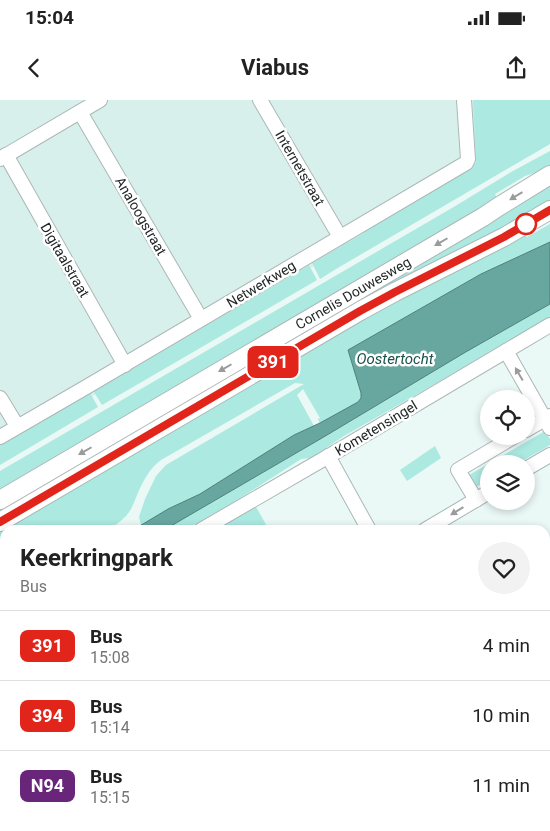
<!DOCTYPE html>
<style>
body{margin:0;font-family:Roboto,sans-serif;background:#f2f2f2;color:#222;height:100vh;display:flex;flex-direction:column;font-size:19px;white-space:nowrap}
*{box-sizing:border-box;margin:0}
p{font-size:16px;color:#767676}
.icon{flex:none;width:28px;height:28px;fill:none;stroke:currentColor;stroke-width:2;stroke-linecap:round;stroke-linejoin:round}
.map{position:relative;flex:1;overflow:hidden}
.panel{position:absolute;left:0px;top:425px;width:550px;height:306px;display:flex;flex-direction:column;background:#fff;border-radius:15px 15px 0 0;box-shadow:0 2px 8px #0003}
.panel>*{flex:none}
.badge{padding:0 10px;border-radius:8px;font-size:18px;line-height:32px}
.tools{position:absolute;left:480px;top:290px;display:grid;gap:10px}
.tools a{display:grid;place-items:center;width:55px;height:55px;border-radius:50%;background:#fff;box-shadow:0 2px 8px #0003;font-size:25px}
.map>.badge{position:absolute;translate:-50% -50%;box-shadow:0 0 0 2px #fff}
.round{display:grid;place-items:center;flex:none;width:52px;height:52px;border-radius:26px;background:#f2f2f2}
.summary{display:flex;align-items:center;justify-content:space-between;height:85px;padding:0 20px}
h1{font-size:24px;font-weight:700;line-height:38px}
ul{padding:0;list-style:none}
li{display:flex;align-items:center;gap:15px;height:70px;padding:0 20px;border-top:1px solid #e0e0e0}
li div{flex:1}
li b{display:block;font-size:19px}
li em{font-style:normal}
li .badge{min-width:55px;font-weight:700;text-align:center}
.status{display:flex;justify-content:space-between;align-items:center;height:35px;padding:0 25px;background:#fff;direction:ltr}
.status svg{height:14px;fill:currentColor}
header{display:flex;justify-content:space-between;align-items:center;height:65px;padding:0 20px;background:#fff;font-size:22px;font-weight:700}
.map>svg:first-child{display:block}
</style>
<div class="status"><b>15:04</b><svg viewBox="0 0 49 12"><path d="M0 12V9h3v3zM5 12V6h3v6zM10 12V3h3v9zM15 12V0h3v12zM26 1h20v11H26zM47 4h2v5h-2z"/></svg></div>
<header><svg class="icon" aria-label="back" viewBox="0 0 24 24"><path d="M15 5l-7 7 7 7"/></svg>Viabus<svg class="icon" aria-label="share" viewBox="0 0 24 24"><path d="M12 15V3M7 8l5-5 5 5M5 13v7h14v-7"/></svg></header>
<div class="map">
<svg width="550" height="731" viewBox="0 0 550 731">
<rect width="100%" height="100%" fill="#eaf8f6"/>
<!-- built -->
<path fill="#d8f0ec" d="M 0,0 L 550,0 L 550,27 L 0,351 Z"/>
<!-- green -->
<g fill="#abe9e1">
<path d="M 473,0 L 550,0 L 550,44 L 336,169 L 320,179 L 312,163 L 364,133 L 366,129 L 476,63 Z"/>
<path d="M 550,51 L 550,66 L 541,71 L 525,76 L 495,94 L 497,98 L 474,117 L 0,395 L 0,371 L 452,108 L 513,71 Z"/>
<path d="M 550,79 L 550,106 L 0,415 L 0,406 Z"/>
<path d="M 550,124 L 550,142 L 481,174 L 348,250 L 361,293 L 361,298 L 358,302 L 320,324 L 318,319 L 320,318 L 303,289 L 297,295 L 314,326 L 294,335 L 200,394 L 168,409 L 141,425 L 139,417 L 145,399 L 156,376 L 166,365 L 304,284 L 295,283 L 161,360 C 149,369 143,381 137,395 C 135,400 133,405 131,409 C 126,418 116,425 108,430 L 5,430 L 5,451 L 0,454 L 0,427 L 379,206 L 523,134 L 527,137 Z"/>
<path d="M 309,165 L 317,180 L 102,305 L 92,289 L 112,278 L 114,280 L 136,267 Z"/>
<path d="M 550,204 L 550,218 L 344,336 L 311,358 L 301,359 L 239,399 L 185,430 L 164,430 L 322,338 L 464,253 Z"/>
<path d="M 89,291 L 98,307 L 0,365 L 0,343 Z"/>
<path d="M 545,331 L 550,339 L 550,345 L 517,364 L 489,364 L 489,380 L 476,387 L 469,375 Z"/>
<path d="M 435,346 L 441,358 L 407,381 L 400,370 Z"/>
<path d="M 255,405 L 269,430 L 212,430 Z"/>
</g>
<!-- water -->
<path fill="#67a7a0" stroke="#51807a" d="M 550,142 L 550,204 L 464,253 L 322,338 L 164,430 L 133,430 L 168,409 L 200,394 L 294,335 L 320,323 L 358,302 L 361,298 L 361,293 L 348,250 L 481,174 Z"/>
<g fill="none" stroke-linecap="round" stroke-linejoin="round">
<defs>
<g id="minor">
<path d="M 260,0 L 340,137"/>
<path d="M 80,12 L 201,219"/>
<path d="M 6,55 L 125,265"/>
<path d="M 0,59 L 100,0"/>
<path d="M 506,251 L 550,328"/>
<path d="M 0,298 L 17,326"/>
<path d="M 526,330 L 550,316"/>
<path d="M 0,337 L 88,286 L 466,63 L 468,59 L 464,0"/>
<path d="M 328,356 L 369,430"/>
<path d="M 526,369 L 550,355"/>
<path d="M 476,400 L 458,370 L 515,336"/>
<path d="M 201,430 L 334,353 L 550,225"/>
<path d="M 425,430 L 489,392"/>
<path d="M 545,461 L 550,457"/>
<path d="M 0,550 L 5,546"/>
<path d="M 545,559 L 550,567"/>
<path d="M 0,677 L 5,674"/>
<path d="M 545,693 L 550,690"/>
<path d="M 165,726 L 168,731"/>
<path d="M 270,726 L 273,731"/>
<path d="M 404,726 L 417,731"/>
<path d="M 55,731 L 64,726"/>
<path d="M 112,731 L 118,726"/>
<path d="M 373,731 L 381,726"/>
<path d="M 537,731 L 542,728 L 547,731"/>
</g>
<g id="major">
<path d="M 0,400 L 483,117 L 498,107 L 550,75"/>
<path d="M 0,422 L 360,211 L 395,192 L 504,137 L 550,110"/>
</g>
</defs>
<!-- minor casing -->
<use href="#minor" stroke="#abb8b6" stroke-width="16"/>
<!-- major casing -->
<use href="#major" stroke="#abb8b6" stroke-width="20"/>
<!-- minor -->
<use href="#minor" stroke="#fff" stroke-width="14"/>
<!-- major -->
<use href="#major" stroke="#fff" stroke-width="18"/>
</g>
<!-- one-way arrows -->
<defs><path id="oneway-solid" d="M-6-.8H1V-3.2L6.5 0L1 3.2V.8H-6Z" transform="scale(1.25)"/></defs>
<g fill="#9a9c9c">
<use href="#oneway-solid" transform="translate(516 96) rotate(149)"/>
<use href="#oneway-solid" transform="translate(441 142) rotate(150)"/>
<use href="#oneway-solid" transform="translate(225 268) rotate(150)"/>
<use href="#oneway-solid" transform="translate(519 274) rotate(-120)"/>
<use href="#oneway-solid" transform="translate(85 351) rotate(150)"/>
<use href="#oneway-solid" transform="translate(457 411) rotate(149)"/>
</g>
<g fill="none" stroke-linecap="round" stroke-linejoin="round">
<defs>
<path id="line" d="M 0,422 L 360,211 L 395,192 L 504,137 L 550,110"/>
</defs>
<!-- line casing -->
<use href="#line" stroke="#fff" stroke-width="11"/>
<!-- line -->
<use href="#line" stroke="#e1251b" stroke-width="8"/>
</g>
<!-- markers -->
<circle fill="#fff" stroke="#e1251b" stroke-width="2.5" cx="526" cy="124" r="10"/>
<g text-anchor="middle" stroke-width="5" stroke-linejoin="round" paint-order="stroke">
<!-- street labels -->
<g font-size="14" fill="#1e2423" stroke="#fff">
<text transform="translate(300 68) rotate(60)" y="5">Internetstraat</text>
<text transform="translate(141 116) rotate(60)" y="5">Analoogstraat</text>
<text transform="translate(65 160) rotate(60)" y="5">Digitaalstraat</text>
<text transform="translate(261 184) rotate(-31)" y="5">Netwerkweg</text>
<text transform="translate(353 193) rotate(-30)" y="5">Cornelis Douwesweg</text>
<text transform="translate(376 328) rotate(-31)" y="5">Kometensingel</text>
</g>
<!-- water labels -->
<g font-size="15" font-style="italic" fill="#19514b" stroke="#fff">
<text x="395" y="264">Oostertocht</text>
</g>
</g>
</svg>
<div class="tools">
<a><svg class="icon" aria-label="locate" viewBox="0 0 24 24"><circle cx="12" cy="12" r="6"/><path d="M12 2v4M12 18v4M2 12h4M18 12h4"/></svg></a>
<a><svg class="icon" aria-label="layers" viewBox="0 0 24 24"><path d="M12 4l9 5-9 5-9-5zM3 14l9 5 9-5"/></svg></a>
</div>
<b class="badge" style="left:273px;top:262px;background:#e1251b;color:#fff">391</b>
<section class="panel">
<div class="summary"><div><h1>Keerkringpark</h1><p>Bus</p></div><a class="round"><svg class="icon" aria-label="heart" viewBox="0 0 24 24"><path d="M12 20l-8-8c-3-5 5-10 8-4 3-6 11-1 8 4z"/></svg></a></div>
<ul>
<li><span class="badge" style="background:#e1251b;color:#fff">391</span><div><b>Bus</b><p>15:08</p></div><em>4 min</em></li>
<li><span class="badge" style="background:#e1251b;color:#fff">394</span><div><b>Bus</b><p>15:14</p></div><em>10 min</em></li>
<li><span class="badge" style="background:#68257a;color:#fff">N94</span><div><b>Bus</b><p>15:15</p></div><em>11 min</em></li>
</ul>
</section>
</div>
